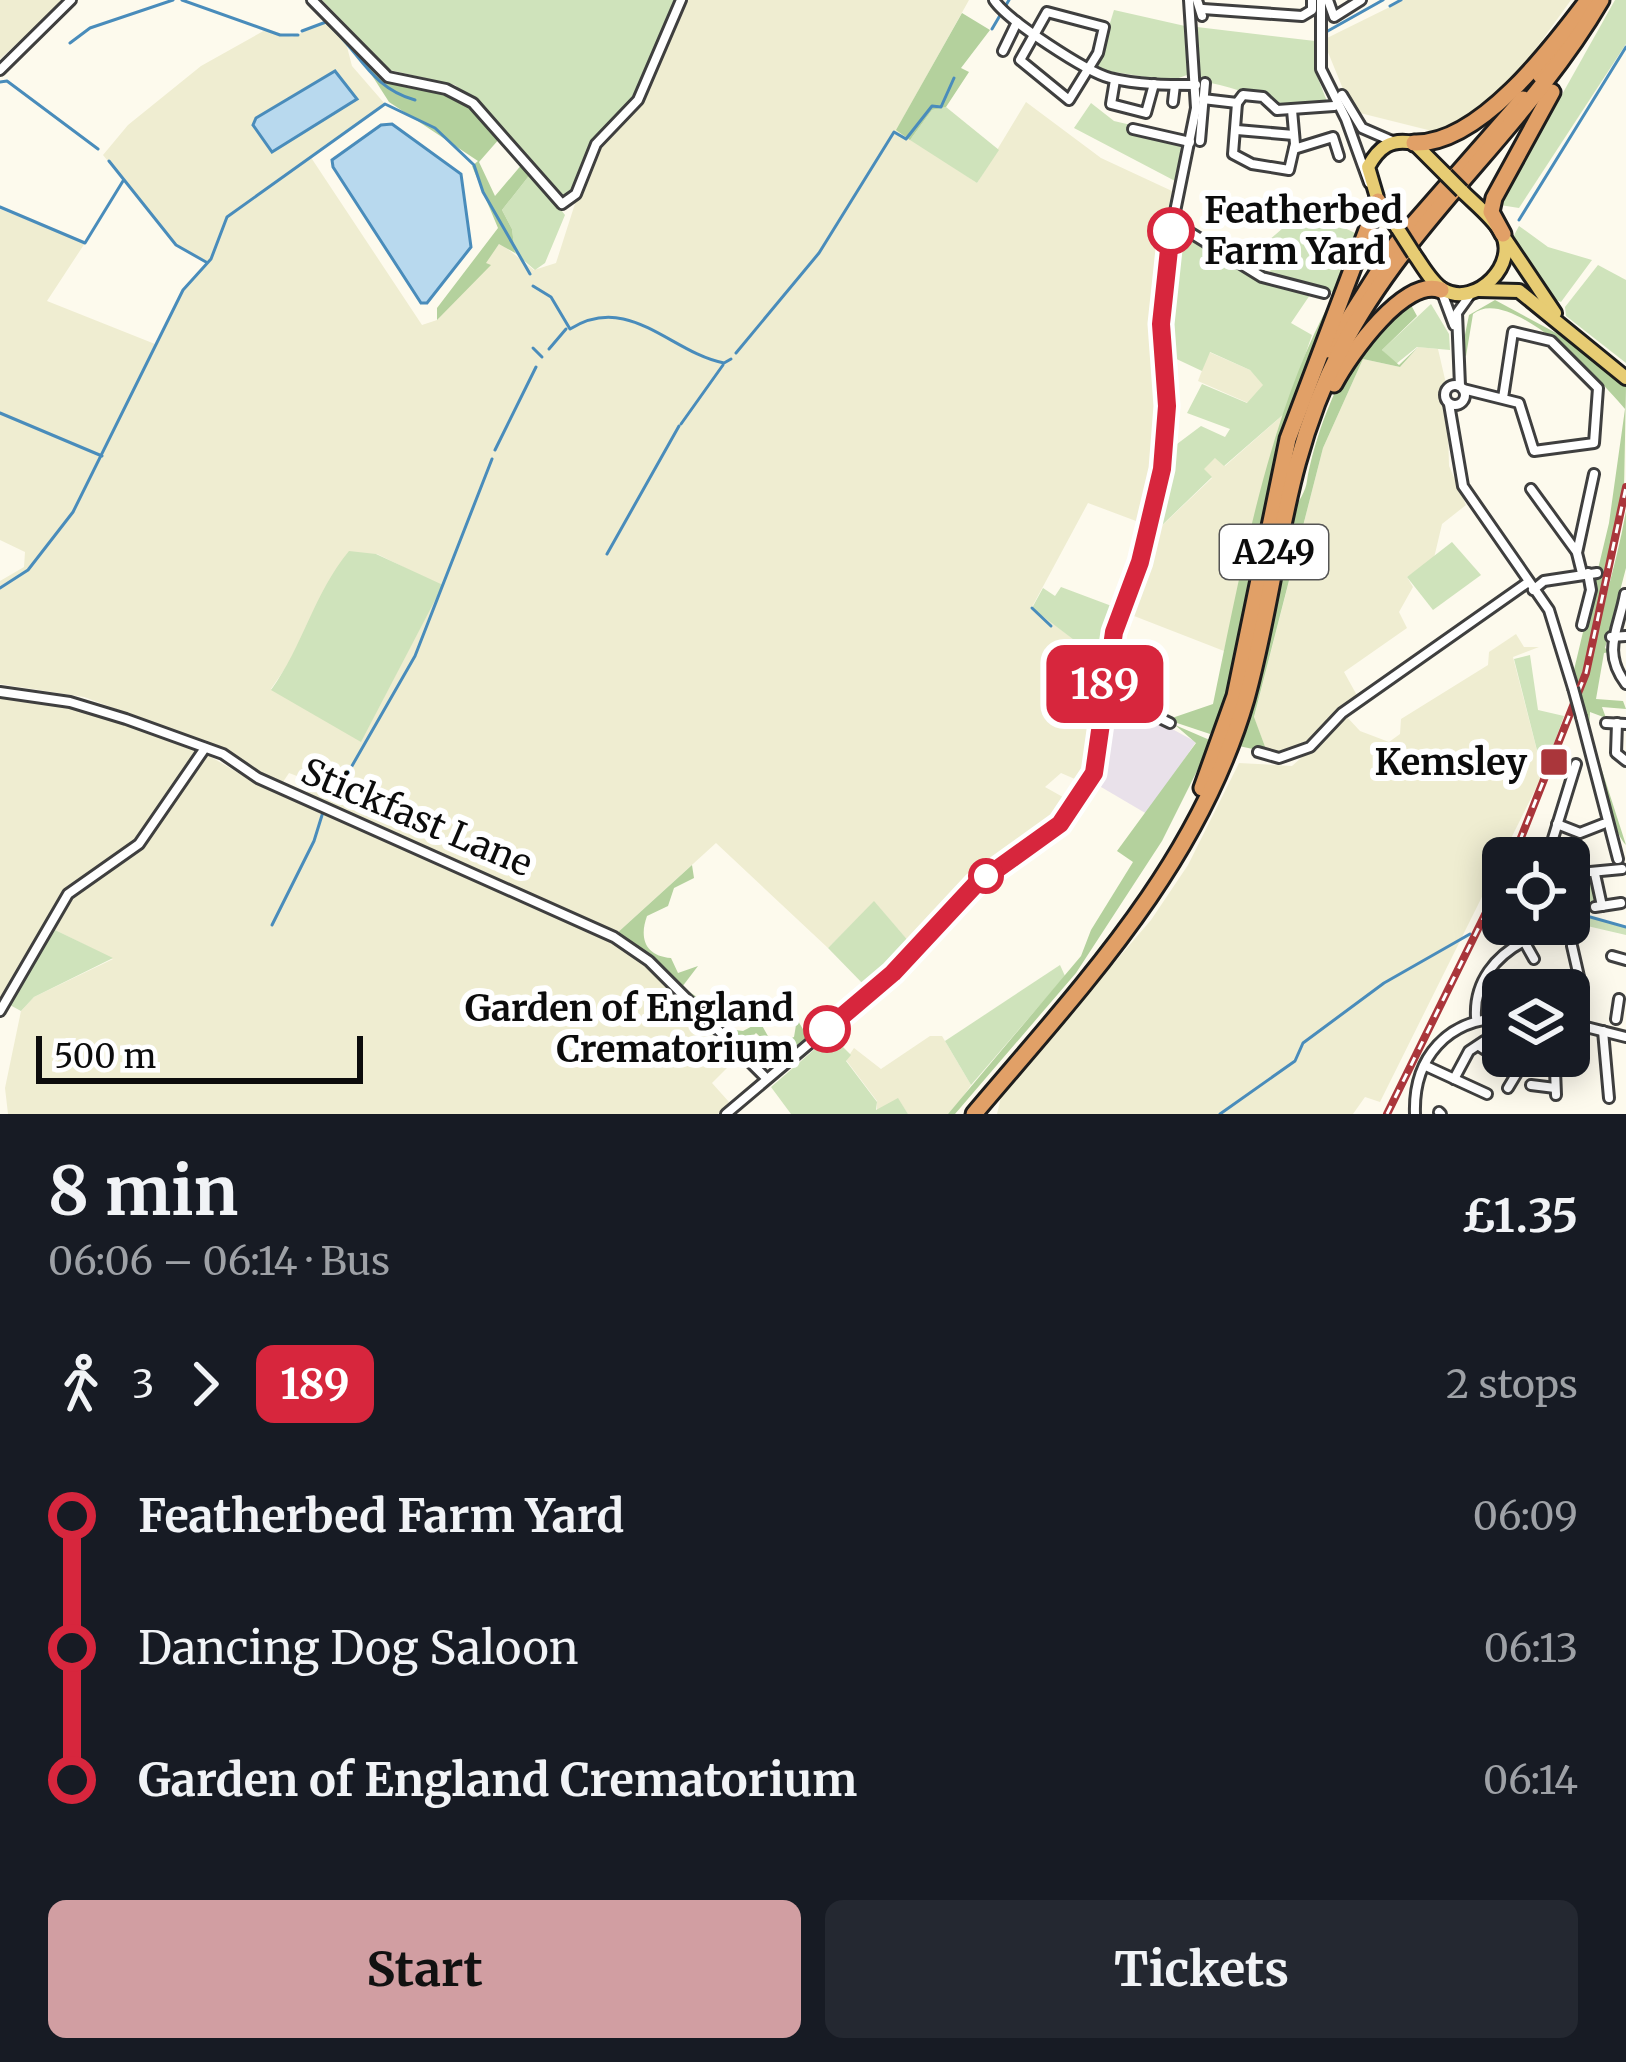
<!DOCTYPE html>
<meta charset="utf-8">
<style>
body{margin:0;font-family:Merriweather,serif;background:#242831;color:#f1f3f6;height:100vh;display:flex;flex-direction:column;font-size:45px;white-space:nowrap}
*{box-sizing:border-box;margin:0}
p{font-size:39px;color:#9ea1a6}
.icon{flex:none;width:66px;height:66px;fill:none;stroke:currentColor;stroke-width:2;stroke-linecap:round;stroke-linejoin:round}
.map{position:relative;height:1114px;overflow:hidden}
.drawer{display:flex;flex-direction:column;background:#171b24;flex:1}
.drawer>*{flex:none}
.badge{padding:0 24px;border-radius:18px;font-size:42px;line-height:78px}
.buttons{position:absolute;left:1482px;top:837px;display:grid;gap:24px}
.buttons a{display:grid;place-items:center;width:108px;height:108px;border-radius:18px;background:#171b24;box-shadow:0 6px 30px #0003;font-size:60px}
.scale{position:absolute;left:36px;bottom:30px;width:327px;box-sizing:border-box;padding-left:12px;border:6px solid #0c0c0c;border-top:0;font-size:33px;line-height:42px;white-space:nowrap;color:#0c0c0c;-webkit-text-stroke:9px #fff;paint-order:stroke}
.map>.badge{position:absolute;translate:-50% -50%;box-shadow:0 0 0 6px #fff}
.legs{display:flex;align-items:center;gap:18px;height:132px;padding:0 48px;font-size:39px}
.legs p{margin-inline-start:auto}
.overview{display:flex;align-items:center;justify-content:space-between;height:204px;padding:0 48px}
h1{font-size:66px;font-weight:700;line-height:90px}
.primary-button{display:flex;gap:24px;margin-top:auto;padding:24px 48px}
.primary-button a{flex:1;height:138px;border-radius:18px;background:#d19ea2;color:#111;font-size:48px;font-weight:700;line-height:138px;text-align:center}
.primary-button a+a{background:#242831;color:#f1f3f6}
ul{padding:0 48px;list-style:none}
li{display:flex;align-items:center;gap:42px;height:132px;font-size:45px}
li i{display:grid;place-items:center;width:18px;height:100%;margin:0 15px;background:currentColor}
li i::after{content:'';width:30px;height:30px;margin:-15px;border:9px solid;border-radius:50%;background:#171b24}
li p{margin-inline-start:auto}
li:first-child i{background:linear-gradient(#0000 50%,currentColor 0)}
li:last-child i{background:linear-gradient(currentColor 50%,#0000 0)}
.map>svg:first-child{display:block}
</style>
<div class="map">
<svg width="1626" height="1114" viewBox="0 0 1626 1114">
<rect width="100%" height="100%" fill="#fdfaed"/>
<!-- industrial -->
<path fill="#e9e1ea" d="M 1110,695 L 1196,742 L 1147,814 L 1096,784 L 1105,760 Z"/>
<!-- farmland -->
<g fill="#efedd1" fill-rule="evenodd">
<path d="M 0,0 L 64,0 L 0,59 Z"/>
<path d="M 686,0 L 969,0 L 897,129 L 977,183 L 1026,102 L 1101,158 L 1172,191 L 1161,243 L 1151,342 L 1159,429 L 1144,524 L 1088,503 L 1032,607 L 1078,643 L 1106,655 L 1093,766 L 1084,783 L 1061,773 L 1045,787 L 1070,801 L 1046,827 L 947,901 L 911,944 L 874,902 L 828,948 L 716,843 L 615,935 L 308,795 L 302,778 L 289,773 L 281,785 L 244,767 L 226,750 L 84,697 L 0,684 L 0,581 L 24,567 L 25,552 L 0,540 L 0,209 L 85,243 L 47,301 L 155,344 L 183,290 L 207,263 L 176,245 L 103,155 L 128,125 L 201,66 L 267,29 L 292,37 L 326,22 L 345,39 L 352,66 L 385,104 L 310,156 L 422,325 L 437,320 L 500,243 L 534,270 L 556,263 L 588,163 L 644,101 ZM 335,72 L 272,152 L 256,118 ZM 377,554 L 442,586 L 361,741 L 271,689 L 362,556 Z"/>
<path d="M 1404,0 L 1571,0 L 1514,79 L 1440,144 L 1428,130 L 1352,111 L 1323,40 Z"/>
<path d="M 1418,347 L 1438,349 L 1447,388 L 1449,466 L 1466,505 L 1442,524 L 1434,558 L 1407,577 L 1413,587 L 1399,612 L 1407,628 L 1344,672 L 1359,699 L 1309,746 L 1281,757 L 1267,752 L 1254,718 L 1323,448 L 1363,359 L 1400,367 Z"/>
<path d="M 1209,352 L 1250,370 L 1264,385 L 1248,403 L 1198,381 Z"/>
<path d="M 1285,413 L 1224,651 L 1129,614 L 1153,534 L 1212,478 L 1203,469 L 1216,457 L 1225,466 Z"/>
<path d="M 1516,634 L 1524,647 L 1539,647 L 1513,657 L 1543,774 L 1380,1102 L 1365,1097 L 1353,1114 L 997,1114 L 1002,1093 L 1151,920 L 1188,865 L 1239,763 L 1292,766 L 1347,717 L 1360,731 L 1389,742 L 1400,734 L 1401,719 L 1488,665 L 1489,652 Z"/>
<path d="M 0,696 L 70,706 L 197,750 L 135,843 L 66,887 L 0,1003 Z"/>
<path d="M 206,754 L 247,778 L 326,808 L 610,939 L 643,962 L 740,1055 L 712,1083 L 729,1102 L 718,1114 L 8,1114 L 5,1088 L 21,1011 L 34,997 L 113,959 L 53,929 L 70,898 L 137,852 L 154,833 Z"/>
<path d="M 930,1036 L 942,1036 L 971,1085 L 962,1098 L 948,1114 L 908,1114 L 898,1099 L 877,1111 L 877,1101 L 846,1060 L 854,1048 L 881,1069 Z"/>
</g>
<!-- green -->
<g fill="#cfe3bb">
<path d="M 322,0 L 674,0 L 633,99 L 590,144 L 571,196 L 561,195 L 499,124 L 455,85 L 390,70 Z"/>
<path d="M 1615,0 L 1626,0 L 1626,44 L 1519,208 L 1500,205 Z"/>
<path d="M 1114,10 L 1185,26 L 1190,74 L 1170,81 L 1096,69 Z"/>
<path d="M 1197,27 L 1315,41 L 1316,73 L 1328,104 C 1273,112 1250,88 1199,81 Z"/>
<path d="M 1091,103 L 1114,121 L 1131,125 L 1130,131 L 1181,145 L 1177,182 L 1074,128 Z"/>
<path d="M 946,107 L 999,150 L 977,183 L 910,140 L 932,110 Z"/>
<path d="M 532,172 L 565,215 L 545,263 L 535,270 L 515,253 L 512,229 L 502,210 Z"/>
<path d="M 1305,209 L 1355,233 L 1335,293 L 1268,277 L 1275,258 L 1268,241 Z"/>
<path d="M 1519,226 L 1548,247 L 1592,260 L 1561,302 L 1547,296 L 1512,239 Z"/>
<path d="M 1184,234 L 1253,276 L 1312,292 L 1291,323 L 1312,335 L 1285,413 L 1224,466 L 1215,458 L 1204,469 L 1212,477 L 1156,531 L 1169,450 L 1201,426 L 1225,437 L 1230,429 L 1187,413 L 1202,384 L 1247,403 L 1263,385 L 1250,370 L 1210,352 L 1202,371 L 1168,355 L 1166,306 L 1177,235 Z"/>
<path d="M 1598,265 L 1626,280 L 1626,363 L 1566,316 L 1565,307 Z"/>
<path d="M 1431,304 L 1449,334 L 1450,350 L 1417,347 L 1396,364 L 1382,350 Z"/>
<path d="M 1452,542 L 1481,575 L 1433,610 L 1407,577 Z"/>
<path d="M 349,551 L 376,554 L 443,585 L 361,742 L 271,690 C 303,646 314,593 349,551 Z"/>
<path d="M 1061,587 L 1117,608 L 1106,655 L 1078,643 L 1032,608 L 1043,588 L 1055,596 Z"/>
<path d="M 1530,655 L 1538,710 L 1564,716 L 1543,774 L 1514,659 Z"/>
<path d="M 1581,878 L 1594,879 L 1598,902 L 1588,916 L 1576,914 L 1626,926 L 1626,935 L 1583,925 L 1574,944 L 1539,924 L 1569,924 L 1569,901 Z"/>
<path d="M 874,901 L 911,944 L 867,988 L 828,948 Z"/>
<path d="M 53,929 L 113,958 L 34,997 L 21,1011 L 8,1004 Z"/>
<path d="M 1060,965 L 1065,976 L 971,1085 L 945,1041 Z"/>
<path d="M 831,1035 L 851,1055 L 846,1061 L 877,1102 L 876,1110 L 898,1098 L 908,1114 L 791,1114 L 771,1087 Z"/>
</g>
<!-- forest -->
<g fill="#b4d19d">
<path d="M 962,13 L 990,30 L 961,68 L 969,72 L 946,107 L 932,110 L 910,140 L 896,130 Z"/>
<path d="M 357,52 C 383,90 411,80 449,94 C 470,101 485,122 500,138 L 479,162 L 495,196 L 523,163 L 532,172 L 502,210 L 512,229 L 515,253 L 499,244 L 486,263 L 491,265 L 437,320 L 437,308 L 498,228 L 472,166 L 478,161 L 389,102 Z"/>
<path d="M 1432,294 L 1411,305 L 1417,316 L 1382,350 L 1399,365 L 1418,347 L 1400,367 L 1363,359 L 1323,448 L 1254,717 L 1267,752 L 1234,745 C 1251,674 1262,589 1287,522 C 1293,508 1305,496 1307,481 C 1318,418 1360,310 1432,294 Z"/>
<path d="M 1333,297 L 1271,475 L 1221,717 L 1210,734 L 1174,722 L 1172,718 L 1213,704 C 1240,575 1269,411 1333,297 Z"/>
<path d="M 1495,300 L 1558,334 L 1626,387 L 1624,490 L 1579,690 L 1573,674 L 1609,523 L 1625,409 C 1601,380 1509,284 1473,314 L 1466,356 L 1461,354 L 1469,315 Z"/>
<path d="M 1626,511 L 1626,568 L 1605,648 L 1610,652 L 1604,653 L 1596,699 L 1623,701 L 1626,709 L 1602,707 L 1606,718 L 1590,712 L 1589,730 L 1626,845 C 1609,828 1578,719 1582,694 C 1594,633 1615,573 1626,511 Z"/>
<path d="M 1175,725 L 1212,741 L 1162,841 L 1076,973 L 955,1114 L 948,1114 L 1081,956 L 1091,930 L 1133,862 L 1117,851 L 1196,743 Z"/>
<path d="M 692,865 L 694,878 L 674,888 L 668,906 L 647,916 C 639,938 645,956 671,958 L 678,973 L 698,966 L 682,987 L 712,1007 L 727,1029 L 743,1031 L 760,1022 L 769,1038 L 780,1043 L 794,1037 L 797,1019 L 808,1038 L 782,1057 L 756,1033 L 740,1049 L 615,935 Z"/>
</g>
<!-- water -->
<g fill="#b8d9ee" stroke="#498cbb" stroke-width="3">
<path d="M 335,71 L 357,99 L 272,152 L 253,125 L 256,118 Z"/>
<path d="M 392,124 L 461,174 L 471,247 L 427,303 L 421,303 L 333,167 L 332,160 L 381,125 Z"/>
</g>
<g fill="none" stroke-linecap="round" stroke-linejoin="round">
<!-- stream -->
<g stroke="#498cbb" stroke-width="3">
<path d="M 182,0 L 280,35 L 298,35"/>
<path d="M 1390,6 L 1401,0"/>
<path d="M 992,29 L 1009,0"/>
<path d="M 302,31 L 326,22 C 360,51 369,87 415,100"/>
<path d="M 1326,32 L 1383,0"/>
<path d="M 70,43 L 90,28 L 173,0"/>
<path d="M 0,82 L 7,81 L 98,149"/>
<path d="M 109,161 L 176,245 L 206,262"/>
<path d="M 0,207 L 85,243 L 123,181"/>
<path d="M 1519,220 L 1626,47"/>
<path d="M 533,286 L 551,297 L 570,329 C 629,292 671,353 724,363 L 731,359"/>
<path d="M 533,348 L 542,357"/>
<path d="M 549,349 L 566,329"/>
<path d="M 736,353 L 819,253 L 894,132 L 906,139 L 932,106 L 941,107 L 954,78"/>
<path d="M 0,413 L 102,456"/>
<path d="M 681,424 L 723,365"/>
<path d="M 495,450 L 536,367"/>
<path d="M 607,554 L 679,426"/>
<path d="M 0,588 L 28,570 L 73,512 L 183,290 L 211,259 L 227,217 L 385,104 L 435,128 L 474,165 L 483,192 L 530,274"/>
<path d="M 1032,608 L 1051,626"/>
<path d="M 333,799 L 415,656 L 492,459"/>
<path d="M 1569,911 L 1626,927"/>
<path d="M 272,925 L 314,841 L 323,812"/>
<path d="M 1487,930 L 1503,923"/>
<path d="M 900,953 L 943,911"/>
<path d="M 1220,1114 L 1295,1061 L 1303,1043 L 1384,983 L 1470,934"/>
</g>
<defs>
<g id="minor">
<path d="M 312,0 L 388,77 L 446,89 L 473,103 L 562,204 L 576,194 L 596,144 L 638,100 L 681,0"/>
<path d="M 994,0 C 1008,21 1087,72 1110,78 C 1138,85 1167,85 1196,85"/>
<path d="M 1197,0 L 1202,16"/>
<path d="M 1321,0 L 1321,69 L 1346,119 L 1369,183"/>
<path d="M 1328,0 L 1334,17 L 1361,0"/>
<path d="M 1203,9 L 1302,16 L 1312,10 L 1312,0"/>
<path d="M 1047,12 L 1104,27 L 1098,53 L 1069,100 L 1020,60 Z"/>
<path d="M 1003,51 L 1017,22"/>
<path d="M 0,70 L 71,0"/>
<path d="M 1115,80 L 1111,104 L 1146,113 L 1154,84"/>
<path d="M 1342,95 L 1362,128 L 1392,141"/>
<path d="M 1203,99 L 1237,103"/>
<path d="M 1173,102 L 1175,85"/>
<path d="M 1237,103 L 1233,154 L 1252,164 L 1289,170 L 1295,144 L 1292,110"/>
<path d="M 1237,103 L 1243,95 L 1263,97 L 1277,110 L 1334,106"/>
<path d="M 1133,129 L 1190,142"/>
<path d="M 1237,130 L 1294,135"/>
<path d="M 1200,141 L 1205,83"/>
<path d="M 1294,149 L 1333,137 L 1339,156"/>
<path d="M 1173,222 L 1262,277 L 1324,293"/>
<path d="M 1441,290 L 1454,325"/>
<circle cx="1455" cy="395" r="10"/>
<path d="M 1460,386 L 1457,313 L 1470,295"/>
<path d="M 1463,389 L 1519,403 L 1534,451 L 1594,443 L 1598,388 L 1551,341 L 1513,332 L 1503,398"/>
<path d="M 1449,404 L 1463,486 L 1549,610 L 1573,688"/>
<path d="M 1531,489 L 1576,551"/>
<path d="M 1582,573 L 1577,553 L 1594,474"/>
<path d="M 1533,590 L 1544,581 L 1597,573"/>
<path d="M 1625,594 C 1619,629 1601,651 1626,684"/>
<path d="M 1582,625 L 1591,590 L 1588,573"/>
<path d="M 1611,637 L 1626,636"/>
<path d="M 1104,691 L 1170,723"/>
<path d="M 0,692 L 70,702 L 126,719 L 223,754 L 258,778 L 614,937 L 649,961 L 766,1078"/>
<path d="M 1581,717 L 1618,859"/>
<path d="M 1606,723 L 1626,724"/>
<path d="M 1617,723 L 1616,753 L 1626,761"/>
<path d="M 1258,752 L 1279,758 L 1310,747 L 1342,713 L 1527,583"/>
<path d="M 1557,824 L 1580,833 L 1603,824"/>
<path d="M 1547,858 L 1576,764"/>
<path d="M 1569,874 L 1622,869"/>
<path d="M 1595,874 L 1602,906"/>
<path d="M 1595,907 L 1621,903"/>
<path d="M 1521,936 L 1534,959"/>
<path d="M 1572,946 L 1580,981 L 1574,1024"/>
<path d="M 1612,956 L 1626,960"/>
<path d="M 1483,983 L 1503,993"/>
<path d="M 1513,990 L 1515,984"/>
<path d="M 1551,990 L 1551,988"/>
<path d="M 0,1011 L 68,894 L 139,844 L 205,748"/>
<path d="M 1476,1017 C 1474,981 1496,956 1524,941"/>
<path d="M 1616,1019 L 1619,999"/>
<path d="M 1570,1023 L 1626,1037"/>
<path d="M 1603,1031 L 1609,1098"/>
<path d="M 1479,1046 L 1499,1059"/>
<path d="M 1517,1056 L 1522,1067"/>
<path d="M 1547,1056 L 1555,1070 L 1556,1095"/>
<path d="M 1426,1066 L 1487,1094"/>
<path d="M 1454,1079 L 1469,1051 L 1484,1041"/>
<path d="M 1531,1085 L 1555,1088"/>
<path d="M 1508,1088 L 1520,1068 L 1546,1056"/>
<path d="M 1439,1112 L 1441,1114"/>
<path d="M 726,1114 L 893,973 L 975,885 L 1060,824 L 1093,773 L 1114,632 L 1147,541 L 1165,449 L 1161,324 L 1167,251 L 1196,108 L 1189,0"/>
<path d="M 1415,1114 C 1413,1057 1448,1019 1503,1018"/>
</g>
<g id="major">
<path d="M 1398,229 L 1378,201 L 1368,167 C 1379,147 1391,138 1414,143 L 1446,175"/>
<path d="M 1506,240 L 1555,313"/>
<path d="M 1414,254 C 1422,265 1432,284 1444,290 C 1476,308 1520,263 1501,232 C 1492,217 1474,203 1462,191"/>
<path d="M 1479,290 L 1519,291 L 1626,378"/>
</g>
<g id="highway">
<path d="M 1540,75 L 1571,31"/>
<path d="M 1414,143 C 1479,145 1552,48 1588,0"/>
<path d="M 1503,234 L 1491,212 L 1494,198 L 1552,92"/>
<path d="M 1329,350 L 1396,244 L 1523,99"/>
<path d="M 1334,384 C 1350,354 1405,276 1441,290"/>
<path d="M 1202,788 L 1235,696 L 1288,439 L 1378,201"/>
<path d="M 974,1114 C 1082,986 1198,865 1246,699 C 1280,576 1280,468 1341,349 C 1408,219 1527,127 1601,0"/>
</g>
</defs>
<!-- minor casing -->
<use href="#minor" stroke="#3f3f3f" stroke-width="14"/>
<!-- major casing -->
<use href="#major" stroke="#1d1d1d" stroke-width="18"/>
<!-- highway casing -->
<use href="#highway" stroke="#1d1d1d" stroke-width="21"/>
<!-- minor -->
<use href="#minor" stroke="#fff" stroke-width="8"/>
<!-- major -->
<use href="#major" stroke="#e7cc73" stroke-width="12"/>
<!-- highway -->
<use href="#highway" stroke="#e1a067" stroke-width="15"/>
<defs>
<g id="rail">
<path d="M 1513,858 L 1586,673 L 1626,487"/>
<path d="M 1387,1114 L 1503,878"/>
</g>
</defs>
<!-- rail casing -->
<use href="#rail" stroke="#aa363b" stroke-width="8"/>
<!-- rail -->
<use href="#rail" stroke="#fff" stroke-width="3" stroke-dasharray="9" stroke-linecap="butt"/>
<defs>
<path id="minor-bridge" d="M 1573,688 L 1581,717"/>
<g id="major-bridge">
<path d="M 1446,175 L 1462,191"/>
<path d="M 1398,229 L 1414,254"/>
</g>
</defs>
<!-- minor-bridge casing -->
<use href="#minor-bridge" stroke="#3f3f3f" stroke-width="14" stroke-linecap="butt"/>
<!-- major-bridge casing -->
<use href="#major-bridge" stroke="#1d1d1d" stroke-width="18" stroke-linecap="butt"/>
<!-- minor-bridge -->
<use href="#minor-bridge" stroke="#fff" stroke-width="8"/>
<!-- major-bridge -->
<use href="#major-bridge" stroke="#e7cc73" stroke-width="12"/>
</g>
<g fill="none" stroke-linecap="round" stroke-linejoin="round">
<defs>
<path id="line-1" d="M 827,1029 L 893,973 L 975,885 L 1060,824 L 1094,773 L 1114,632 L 1140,562 L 1162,469 L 1167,406 L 1161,324 L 1171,231"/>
</defs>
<!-- line-1 casing -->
<use href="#line-1" stroke="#fff" stroke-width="27"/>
<!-- line-1 -->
<use href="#line-1" stroke="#d7263d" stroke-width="18"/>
</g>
<!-- markers -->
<g fill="#fff" stroke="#d7263d" stroke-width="6">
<circle cx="1171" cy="231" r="21"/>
<circle cx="986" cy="876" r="15"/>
<circle cx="827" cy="1029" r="21"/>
</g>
<rect fill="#aa363b" stroke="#fff" stroke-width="4.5" x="1539" y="747" width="30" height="30" rx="6"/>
<g text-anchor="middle" stroke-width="12" stroke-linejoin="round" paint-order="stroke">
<!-- shield labels -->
<rect fill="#fff" stroke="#555" stroke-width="3" x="1220" y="525" width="108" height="54" rx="9"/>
<g font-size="33" font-weight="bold" fill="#0c0c0c">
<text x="1274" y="564">A249</text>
</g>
<!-- stop labels -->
<g font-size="36" font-weight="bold" fill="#0c0c0c" stroke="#fff" text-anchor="start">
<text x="1204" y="223">Featherbed<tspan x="1204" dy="41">Farm Yard</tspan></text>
<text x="794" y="1021" text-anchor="end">Garden of England<tspan x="794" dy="41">Crematorium</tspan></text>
</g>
<!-- poi labels -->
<g font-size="36" font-weight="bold" fill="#0c0c0c" stroke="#fff" text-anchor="end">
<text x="1527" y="775">Kemsley</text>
</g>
<!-- street labels -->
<g font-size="36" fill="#0c0c0c" stroke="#fff">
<text transform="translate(417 817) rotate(23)" y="13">Stickfast Lane</text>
</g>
</g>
</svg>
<div class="buttons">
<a><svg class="icon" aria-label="locate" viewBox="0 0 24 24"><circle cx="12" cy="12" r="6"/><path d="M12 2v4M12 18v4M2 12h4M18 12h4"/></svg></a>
<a><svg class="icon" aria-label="layers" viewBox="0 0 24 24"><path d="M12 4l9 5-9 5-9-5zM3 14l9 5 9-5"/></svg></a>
</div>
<div class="scale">500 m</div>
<b class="badge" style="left:1105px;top:684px;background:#d7263d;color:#fff">189</b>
</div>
<section class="drawer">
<div class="overview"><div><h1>8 min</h1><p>06:06 – 06:14 · Bus</p></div><b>£1.35</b></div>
<div class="legs"><svg class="icon" aria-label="walk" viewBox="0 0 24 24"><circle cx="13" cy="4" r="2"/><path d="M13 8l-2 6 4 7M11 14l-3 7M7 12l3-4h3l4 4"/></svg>3<svg class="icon" aria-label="forward" viewBox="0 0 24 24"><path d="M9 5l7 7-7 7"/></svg><b class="badge" style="background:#d7263d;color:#fff">189</b><p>2 stops</p></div>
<ul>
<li><i style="color:#d7263d"></i><b>Featherbed Farm Yard</b><p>06:09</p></li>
<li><i style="color:#d7263d"></i><span>Dancing Dog Saloon</span><p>06:13</p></li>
<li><i style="color:#d7263d"></i><b>Garden of England Crematorium</b><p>06:14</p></li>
</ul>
<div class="primary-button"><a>Start</a><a>Tickets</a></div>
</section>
